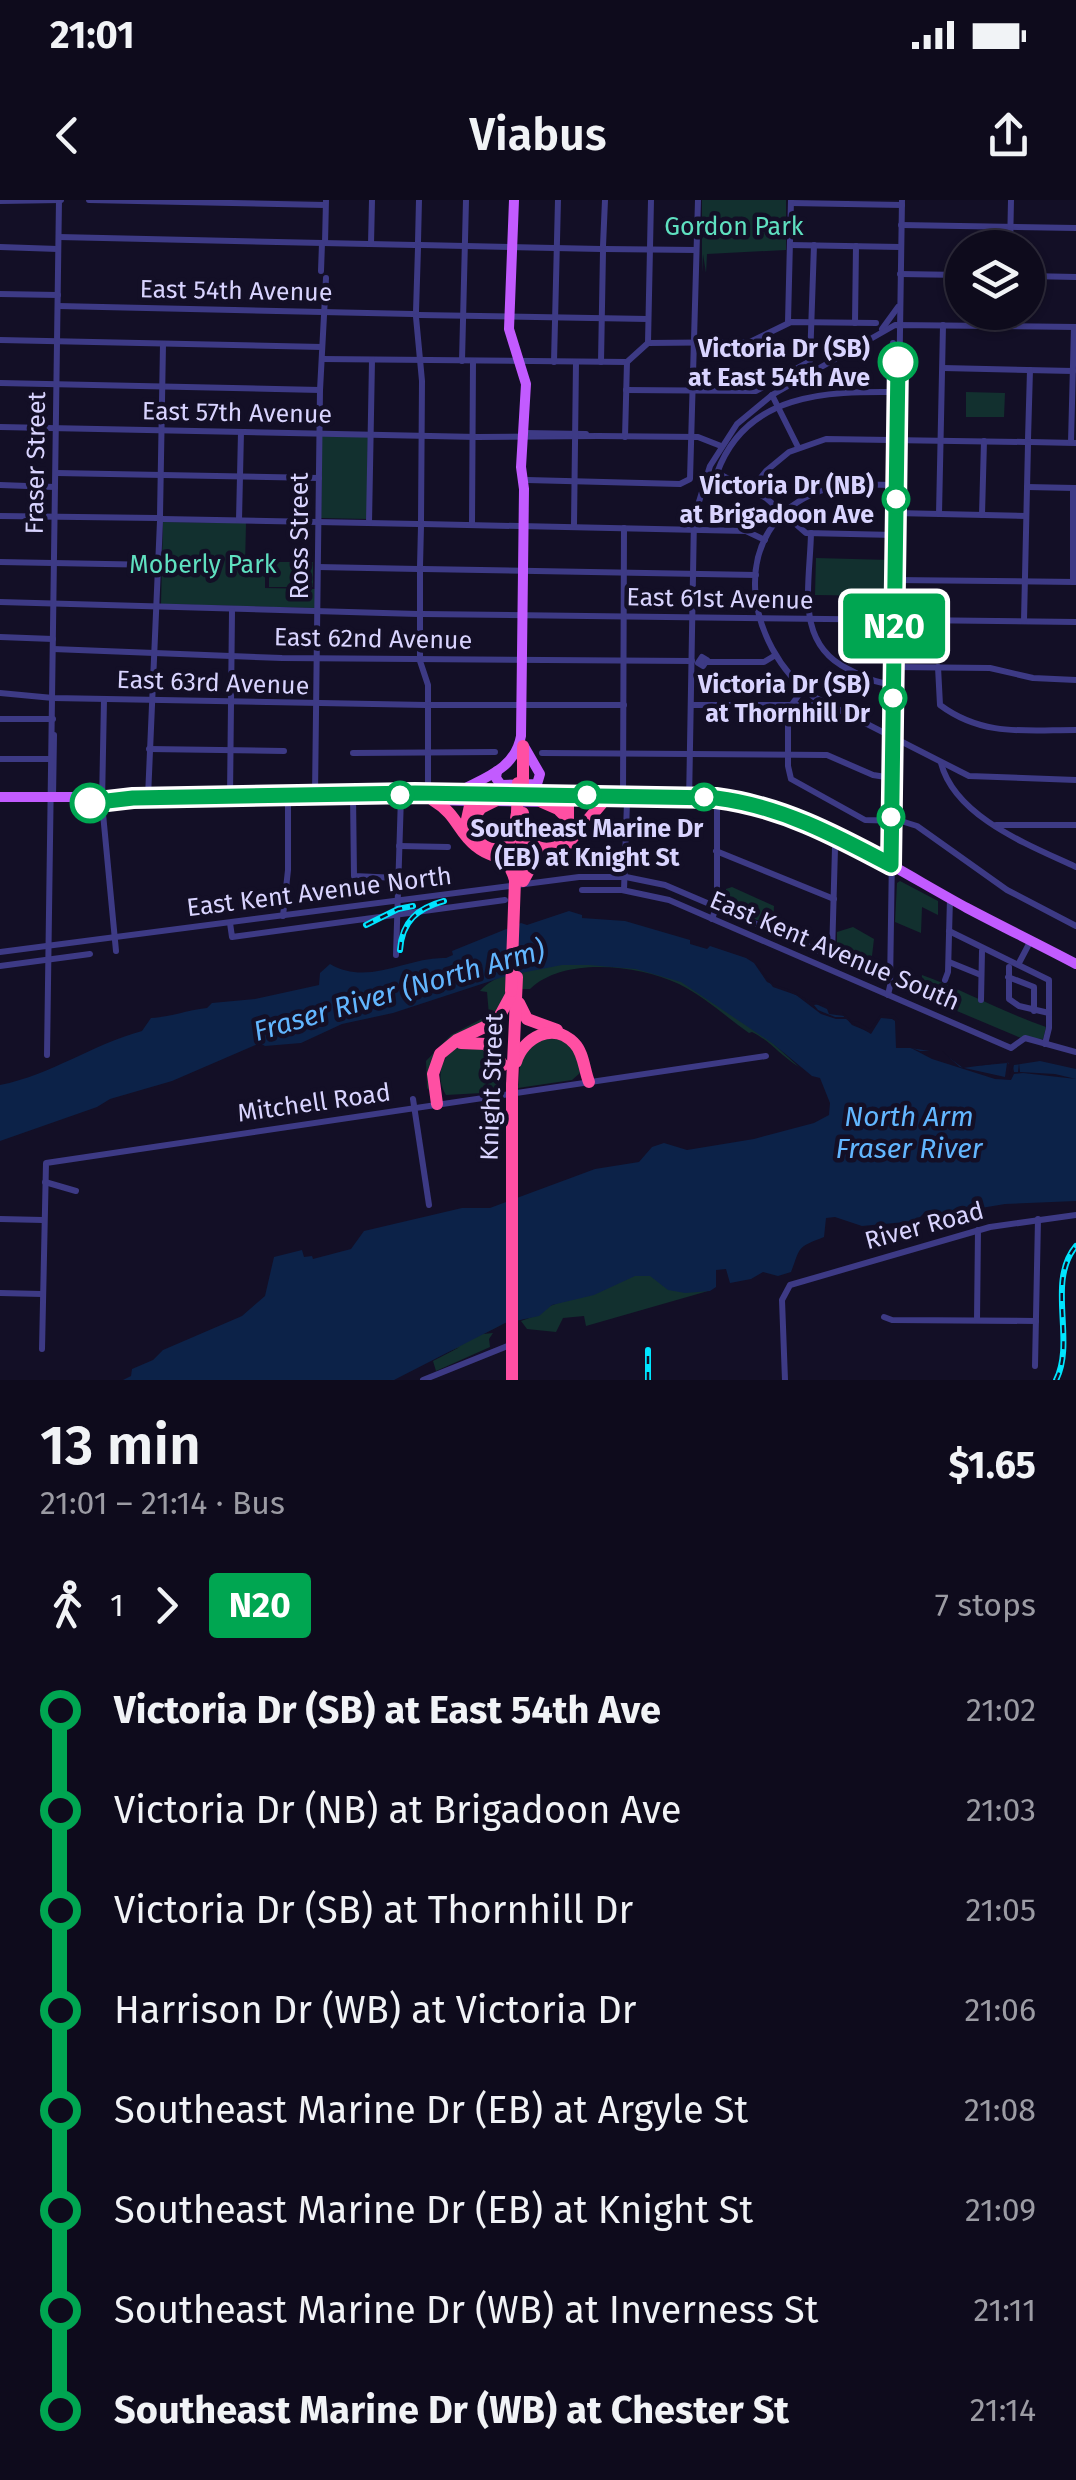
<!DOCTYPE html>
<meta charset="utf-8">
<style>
body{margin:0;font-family:"Fira Sans",sans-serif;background:#1c1929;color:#f1f3f6;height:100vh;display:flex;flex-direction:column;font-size:38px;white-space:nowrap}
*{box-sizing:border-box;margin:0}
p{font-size:32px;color:#9b9ba3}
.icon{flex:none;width:55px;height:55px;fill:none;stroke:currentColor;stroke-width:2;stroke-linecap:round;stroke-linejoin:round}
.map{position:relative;height:1180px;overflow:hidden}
.panel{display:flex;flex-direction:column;background:#0e0b1c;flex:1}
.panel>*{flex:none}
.badge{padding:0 20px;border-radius:8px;font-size:35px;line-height:65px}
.buttons{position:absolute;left:945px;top:30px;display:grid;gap:20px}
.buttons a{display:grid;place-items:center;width:100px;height:100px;border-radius:50%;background:#0e0b1c;box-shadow:0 2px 8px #0004,0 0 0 2px #2e2b3b;font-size:50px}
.map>.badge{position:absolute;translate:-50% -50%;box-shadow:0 0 0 5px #fff}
.legs{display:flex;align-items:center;gap:15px;height:110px;padding:0 40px;font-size:32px}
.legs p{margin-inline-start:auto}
.headline{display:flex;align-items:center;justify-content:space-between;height:170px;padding:0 40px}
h1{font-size:55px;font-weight:600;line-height:75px}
ul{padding:0 40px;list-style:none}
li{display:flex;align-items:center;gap:35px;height:100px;font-size:38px}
li i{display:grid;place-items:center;width:15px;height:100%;margin:0 12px;background:currentColor}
li i::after{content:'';width:25px;height:25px;margin:-12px;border:8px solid;border-radius:50%;background:#0e0b1c}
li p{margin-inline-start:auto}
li:first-child i{background:linear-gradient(#0000 50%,currentColor 0)}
li:last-child i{background:linear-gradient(currentColor 50%,#0000 0)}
.status{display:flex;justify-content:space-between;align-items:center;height:70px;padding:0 50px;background:#0e0b1c;direction:ltr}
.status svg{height:28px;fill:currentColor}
header{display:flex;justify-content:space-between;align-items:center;height:130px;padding:0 40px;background:#0e0b1c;font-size:45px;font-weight:600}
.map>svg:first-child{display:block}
</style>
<div class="status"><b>21:01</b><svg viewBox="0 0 49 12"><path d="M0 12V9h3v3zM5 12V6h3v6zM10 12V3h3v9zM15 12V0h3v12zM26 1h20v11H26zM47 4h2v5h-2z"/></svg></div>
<header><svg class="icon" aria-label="back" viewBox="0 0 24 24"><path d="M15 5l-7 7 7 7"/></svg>Viabus<svg class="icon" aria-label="share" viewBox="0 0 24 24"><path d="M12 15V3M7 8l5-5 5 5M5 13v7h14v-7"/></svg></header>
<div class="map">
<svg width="1076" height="1180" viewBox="0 0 1076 1180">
<rect width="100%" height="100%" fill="#130f26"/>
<!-- green -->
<g fill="#12302f">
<path d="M 702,0 L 786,0 L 786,50 L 707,54 L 706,73 L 703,54 L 702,73 Z"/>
<path d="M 966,192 L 1005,193 L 1004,217 L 966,217 Z"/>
<path d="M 322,236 L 368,237 L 367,319 L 321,318 Z"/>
<path d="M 163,322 L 246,323 L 245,366 L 265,367 L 265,388 L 315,389 L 315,408 L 161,404 Z"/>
<path d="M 816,358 L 890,360 L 889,396 L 815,395 Z"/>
<rect x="269" y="362" width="44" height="25"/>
<path d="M 900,681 L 938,701 L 938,715 L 922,707 L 921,733 L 895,722 L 897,683 Z"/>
<path d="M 732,687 L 774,706 L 773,727 L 729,708 L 725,700 L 726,689 Z"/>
<path d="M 853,727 L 874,739 L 871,764 L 865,768 L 837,755 L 837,732 Z"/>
<path d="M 578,760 L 666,773 L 730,804 L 799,867 C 778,854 772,842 752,832 L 749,833 C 726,817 704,796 679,784 C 639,765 564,756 530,789 L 521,789 L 506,776 L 505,795 L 496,817 L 450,839 L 432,894 L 427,888 L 426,861 L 451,835 L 489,815 L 487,792 L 480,791 C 500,768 548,765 578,760 Z"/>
<path d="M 922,775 C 963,790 1003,812 1046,827 L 1043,839 L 1021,838 L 919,795 Z"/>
<path d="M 547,835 L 572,845 L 581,872 L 572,880 L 518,888 L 521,855 Z"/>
<path d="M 475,844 L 497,861 L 500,892 L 446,895 C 436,879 440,861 454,848 Z"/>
<path d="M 642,1071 L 708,1091 L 586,1126 L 584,1116 L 563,1118 L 556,1132 L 527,1129 L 521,1121 L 532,1117 L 505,1123 L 483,1134 L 493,1133 L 489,1139 L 490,1147 L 436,1171 L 433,1161 L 460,1147 L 375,1180 L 408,1160 Z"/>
</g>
<!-- water -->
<path fill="#0c2248" d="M 569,711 L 582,715 L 582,718 L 625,721 L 690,740 L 690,744 L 707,749 L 710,746 L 746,758 L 754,763 L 767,782 L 827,809 L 829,814 L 844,816 L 852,825 L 869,832 L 881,816 L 897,820 L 897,846 L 943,853 L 963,868 L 1006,862 L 1009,863 L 1008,877 L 1010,879 L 1014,865 L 1040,861 L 1076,869 L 1076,1001 L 1005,1004 L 939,1015 L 933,1010 L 926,1011 L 916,1021 L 862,1026 L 835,1017 L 826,1018 L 824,1037 C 796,1048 801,1046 791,1072 L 778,1076 L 763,1072 L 751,1079 L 730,1083 L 726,1069 L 716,1070 L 716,1087 L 710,1091 L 685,1093 L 668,1090 L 650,1076 L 635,1076 L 594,1095 L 552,1105 L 539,1116 L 505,1123 L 394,1180 L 123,1180 L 131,1176 L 132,1169 L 153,1160 L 163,1150 L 242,1116 L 265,1096 L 274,1057 L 302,1050 L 304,1057 L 312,1056 L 313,1059 L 351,1049 L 364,1031 L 462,1008 L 490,1008 L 595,969 L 639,962 L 652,947 L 664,943 L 687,950 L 754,939 L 814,923 L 829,915 L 830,903 L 820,878 L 812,876 L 772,843 L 681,782 L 636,769 L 589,765 L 562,765 L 506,776 L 393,813 L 342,824 L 301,843 L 265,846 L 260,843 L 172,881 L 110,899 L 97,907 L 0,941 L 0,885 C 51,875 93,844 142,831 L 151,818 C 171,817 187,810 207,808 L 212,803 L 255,799 L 319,785 L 320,773 L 330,764 C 369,787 408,756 446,758 L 453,755 L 452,751 L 521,723 L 527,725 Z"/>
<!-- pier -->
<path fill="#130f26" d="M 756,764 L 773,784 L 793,791 L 809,801 L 825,803 L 814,805 L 818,810 L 835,817 L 844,817 L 842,811 L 852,822 L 857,821 L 870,829 L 881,814 L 894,815 L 899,820 L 899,844 L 912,844 L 912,848 L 920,851 L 942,851 L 960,867 L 1005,877 L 1007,863 L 976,866 L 1006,861 L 1010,865 L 1009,877 L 1013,866 L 1014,872 L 1018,872 L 1019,863 L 1020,872 L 1055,874 L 1076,879 L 1023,873 L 1014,874 L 1011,880 L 995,879 L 932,859 L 911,848 L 896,848 L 895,821 L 892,819 L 881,818 L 871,834 L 846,819 L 836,819 L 821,814 L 796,795 L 773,787 Z"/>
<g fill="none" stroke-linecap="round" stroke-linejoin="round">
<!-- minor -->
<g stroke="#3d3a85" stroke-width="6">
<path d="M 89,0 L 325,5"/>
<path d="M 0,1 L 61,0"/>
<path d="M 791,3 L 902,5"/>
<path d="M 901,25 L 1076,28"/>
<path d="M 59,37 L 415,45"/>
<path d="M 418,42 L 419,0"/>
<path d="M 325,43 L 326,0"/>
<path d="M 371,44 L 372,0"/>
<path d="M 420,45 L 601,49"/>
<path d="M 790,45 L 900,47"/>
<path d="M 603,46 L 605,0"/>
<path d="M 0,47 L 58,49"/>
<path d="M 1010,48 L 1011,0"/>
<path d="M 605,49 L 696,50"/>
<path d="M 321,71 L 322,43"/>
<path d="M 900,74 L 962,75"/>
<path d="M 1028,76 L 1076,77"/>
<path d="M 0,94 L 58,95"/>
<path d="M 58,106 L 413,114"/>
<path d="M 416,112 L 418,48"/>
<path d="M 419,115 L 648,119"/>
<path d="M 416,117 L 422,181 L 421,321"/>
<path d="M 788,122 L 791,0"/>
<path d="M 855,123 L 856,46"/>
<path d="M 882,129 L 898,107"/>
<path d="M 0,140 L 322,147"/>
<path d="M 648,143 L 750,142 L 791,122 L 876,123"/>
<path d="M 322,159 L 627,162"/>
<path d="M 462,161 L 466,0"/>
<path d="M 554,162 L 558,0"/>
<path d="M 601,162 L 603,51"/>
<path d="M 943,168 L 1073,171"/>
<path d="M 0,183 L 320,190"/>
<path d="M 626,190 L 756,191 L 810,161 L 814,45"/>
<path d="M 893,192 L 893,143"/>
<path d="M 772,195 L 798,247"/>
<path d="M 0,227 L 477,237 L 598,236"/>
<path d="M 524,233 L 586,234"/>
<path d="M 598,236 L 698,237 L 721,246"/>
<path d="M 625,237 L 627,162 L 648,143 L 651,0"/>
<path d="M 1028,239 L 1030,170"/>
<path d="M 1030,242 L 1076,243"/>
<path d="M 1071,242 L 1074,127"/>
<path d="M 56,273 L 319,278"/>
<path d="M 527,280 L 680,284 L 690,279 L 698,0"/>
<path d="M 0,285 L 55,287"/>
<path d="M 896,285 C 871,285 844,282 820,291 C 724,327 745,447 814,497 L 969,576 L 1076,580"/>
<path d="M 1027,287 L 1075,288"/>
<path d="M 751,290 L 766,271 L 789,252 L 826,239 L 1025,242"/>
<path d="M 895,313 L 1026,316"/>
<path d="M 939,314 L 943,125"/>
<path d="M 982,315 L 984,241"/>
<path d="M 0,316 L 157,318"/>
<path d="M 160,316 L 163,144"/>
<path d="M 162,319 L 418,324"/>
<path d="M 239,320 L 241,232"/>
<path d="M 369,323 L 372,160"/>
<path d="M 423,324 L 746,331 L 765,340"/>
<path d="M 472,324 L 473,161"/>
<path d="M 574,325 L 576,162"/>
<path d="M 811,333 C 810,384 794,443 848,469 C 863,477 875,483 893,484"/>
<path d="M 895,335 L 806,333 L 766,298 L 717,273 C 746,193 826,191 898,192"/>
<path d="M 0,362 L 159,365"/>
<path d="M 420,366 L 421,326"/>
<path d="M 318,367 L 418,369"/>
<path d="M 423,369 L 756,375"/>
<path d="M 894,380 L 1076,382"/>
<path d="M 1073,382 L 1073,288"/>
<path d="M 0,402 L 418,414"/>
<path d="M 420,412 L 420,371"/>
<path d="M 422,414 L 1076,422"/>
<path d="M 420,416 L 420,461 L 428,485 L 428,503"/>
<path d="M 1024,421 L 1028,244"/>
<path d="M 0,437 L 53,439"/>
<path d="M 53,449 L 282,458 L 692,461"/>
<path d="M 702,457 L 707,460 L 703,466 L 698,463 Z"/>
<path d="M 707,462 L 764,462 L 774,456"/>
<path d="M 893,467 L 990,468 L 1033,478 L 1076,480"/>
<path d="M 938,467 L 940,505 C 983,537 1026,530 1076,530"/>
<path d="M 803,489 L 788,510 L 788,566 L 791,579 L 865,620 L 901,621 L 917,626 L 1007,690 L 1076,726"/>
<path d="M 0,493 L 53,498 L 426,505"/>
<path d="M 104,500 L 102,603 L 116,751"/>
<path d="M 431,505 L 624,505"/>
<path d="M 691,505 L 828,505"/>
<path d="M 428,508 L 428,593"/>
<path d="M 0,519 L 53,519"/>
<path d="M 149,549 L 284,551"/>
<path d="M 353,553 L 495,552"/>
<path d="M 542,553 L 827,555 L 873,575 L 892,578"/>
<path d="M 0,559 L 49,559"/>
<path d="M 941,563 C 955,617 1029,645 1076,667"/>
<path d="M 315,594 L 320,190 L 326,78"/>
<path d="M 353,595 L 354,676 L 398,678"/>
<path d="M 623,595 L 624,328"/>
<path d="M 230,596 L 232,411"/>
<path d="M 148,597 L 160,321"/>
<path d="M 53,598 L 54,535"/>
<path d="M 689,603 L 694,318 L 710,266 L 737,224 L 772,195 L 895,125 L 1076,127"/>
<path d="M 996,625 L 1076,625"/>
<path d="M 399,646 L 448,647"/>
<path d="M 716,651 L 834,699"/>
<path d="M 582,690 L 622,690 L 669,700 L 1011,848 L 1025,838 L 1076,852"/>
<path d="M 624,690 L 627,602 L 632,595"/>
<path d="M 283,716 L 288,670 L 288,595"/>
<path d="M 712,719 L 717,705 L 717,599"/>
<path d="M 230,723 L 232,737 L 505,700"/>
<path d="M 949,731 L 1049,780 L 1049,828 L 1045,844"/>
<path d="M 0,752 L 579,677 L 626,677 L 665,685 L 920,794"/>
<path d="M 396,755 L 401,596"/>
<path d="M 832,755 L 835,648 L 839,638"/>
<path d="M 949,762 L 981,775"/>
<path d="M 1019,763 L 1030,742"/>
<path d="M 0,766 L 90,754"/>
<path d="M 1009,767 L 1009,799 L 1019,806 L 1049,813"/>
<path d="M 1008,777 L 1034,787 L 1034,811"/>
<path d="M 945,780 L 948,772 L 950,698"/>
<path d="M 888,795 L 890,786 L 902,0"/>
<path d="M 981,800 L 982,751"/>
<path d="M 47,855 L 59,0"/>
<path d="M 413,899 L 429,1005"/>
<path d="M 45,982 L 76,991"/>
<path d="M 0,1019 L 43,1020"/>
<path d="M 0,1093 L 42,1094"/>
<path d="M 884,1117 L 892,1120 L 1036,1121"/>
<path d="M 977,1120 L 978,1030"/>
<path d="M 42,1149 L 46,963 L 766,856"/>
<path d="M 1035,1166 L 1038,1019"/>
<path d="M 423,1180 L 510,1145"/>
<path d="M 785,1180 L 782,1100 L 790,1085 L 990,1027 L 1076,1015"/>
</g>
<!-- major -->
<g stroke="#c25bff" stroke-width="10">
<path d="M 497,571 L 496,578 L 501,585 L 537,584 L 540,574 L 525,548"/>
<path d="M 456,593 C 483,578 515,570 521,536 L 524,289 L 521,267 L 526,184 L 509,129 L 514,0"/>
<path d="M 0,597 C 232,598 462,592 694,596 C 796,601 881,661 967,708 C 1003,727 1040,745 1076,764"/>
<path d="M 436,600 L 474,601"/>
<path d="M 491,601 L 549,602"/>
</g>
<!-- highway -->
<g stroke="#ff4fa3" stroke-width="12">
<path d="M 523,546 L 523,583"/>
<path d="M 433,600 C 458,615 457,631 476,646 C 495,662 506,650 515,680"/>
<path d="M 495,601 L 481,608 L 472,620 C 470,642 496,662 511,639 C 516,631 515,621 517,613"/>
<path d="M 542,602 L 558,609 L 566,617"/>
<path d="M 523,613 C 526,635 530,655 557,647 L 568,633 L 568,595"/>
<path d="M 466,624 L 471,601 L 485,594"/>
<path d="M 521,678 L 522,633"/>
<path d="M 523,681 L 534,661 L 565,647 L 603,602"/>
<path d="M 519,803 L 527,819 L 557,830"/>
<path d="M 461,843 L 486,844 L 503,865"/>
<path d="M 516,862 C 523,838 553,821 574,843 C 584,853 584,870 589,882"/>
<path d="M 512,885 L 517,777"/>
<path d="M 437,904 L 433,874 L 440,854 L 457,840 L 497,821 L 511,795"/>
</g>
<defs>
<g id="rail">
<path d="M 366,725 L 398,709 L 413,706"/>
<path d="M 400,750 C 402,721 418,708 444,701"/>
<path d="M 648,1180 L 648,1150"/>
<path d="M 1056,1180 C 1076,1141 1046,1082 1076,1046"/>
</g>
</defs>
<!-- rail casing -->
<use href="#rail" stroke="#00e5ff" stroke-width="6"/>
<!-- rail -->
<use href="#rail" stroke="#130f26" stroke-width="2.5" stroke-dasharray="8" stroke-linecap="butt"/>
<!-- highway-bridge -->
<g stroke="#ff4fa3" stroke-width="12">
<path d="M 517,613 L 518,583"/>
<path d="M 511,791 L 515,680"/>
<path d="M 512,885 L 512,1180"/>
</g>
</g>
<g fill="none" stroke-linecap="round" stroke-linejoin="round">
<defs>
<path id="line-1" d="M 90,603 L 133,598 L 415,593 L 716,598 C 780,606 835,635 891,665 L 898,162"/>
</defs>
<!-- line-1 casing -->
<use href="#line-1" stroke="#fff" stroke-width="22"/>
<!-- line-1 -->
<use href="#line-1" stroke="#00a651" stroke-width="15"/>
</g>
<!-- markers -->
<g fill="#fff" stroke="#00a651" stroke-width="5">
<circle cx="898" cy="162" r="18"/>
<circle cx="896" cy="299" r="12"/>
<circle cx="893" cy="498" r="12"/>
<circle cx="400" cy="595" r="12"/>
<circle cx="587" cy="595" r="12"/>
<circle cx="704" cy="597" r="12"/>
<circle cx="90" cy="603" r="18"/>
<circle cx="891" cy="617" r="12"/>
</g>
<g text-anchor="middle" stroke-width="9" stroke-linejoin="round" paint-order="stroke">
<!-- park labels -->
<g font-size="25" fill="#5fe0c0" stroke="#130f26">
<text x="734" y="35">Gordon Park</text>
<text x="203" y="373">Moberly Park</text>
</g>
<!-- street labels -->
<g font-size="25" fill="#d9d4ff" stroke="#130f26">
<text transform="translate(236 90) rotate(1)" y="9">East 54th Avenue</text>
<text transform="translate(237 212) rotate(1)" y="9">East 57th Avenue</text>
<text transform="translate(35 263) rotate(-89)" y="9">Fraser Street</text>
<text transform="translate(299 336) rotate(-90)" y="9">Ross Street</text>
<text transform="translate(720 398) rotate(1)" y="9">East 61st Avenue</text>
<text transform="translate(373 438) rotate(1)" y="9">East 62nd Avenue</text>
<text transform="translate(213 482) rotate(2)" y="9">East 63rd Avenue</text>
<text transform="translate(319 691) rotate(-7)" y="9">East Kent Avenue North</text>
<text transform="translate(835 750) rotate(23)" y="9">East Kent Avenue South</text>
<text transform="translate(491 887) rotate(-88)" y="9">Knight Street</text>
<text transform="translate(314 902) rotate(-8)" y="9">Mitchell Road</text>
<text transform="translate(924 1025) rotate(-15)" y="9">River Road</text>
</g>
<!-- stop labels -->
<g font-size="25" font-weight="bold" fill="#d9d4ff" stroke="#130f26" text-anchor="end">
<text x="870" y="157">Victoria Dr (SB)<tspan x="870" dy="29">at East 54th Ave</tspan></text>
<text x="874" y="294">Victoria Dr (NB)<tspan x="874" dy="29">at Brigadoon Ave</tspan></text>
<text x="870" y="493">Victoria Dr (SB)<tspan x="870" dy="29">at Thornhill Dr</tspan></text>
<text x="587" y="637" text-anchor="middle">Southeast Marine Dr<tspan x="587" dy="29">(EB) at Knight St</tspan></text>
</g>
<!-- water labels -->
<g font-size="28" font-style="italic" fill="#62b6ff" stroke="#130f26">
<text transform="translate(399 790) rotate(-16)" y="10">Fraser River (North Arm)</text>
<text x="909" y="926">North Arm<tspan x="909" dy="32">Fraser River</tspan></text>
</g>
</g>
</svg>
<div class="buttons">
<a><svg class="icon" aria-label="layers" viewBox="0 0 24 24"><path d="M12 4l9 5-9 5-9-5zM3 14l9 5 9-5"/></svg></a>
</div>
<b class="badge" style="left:894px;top:426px;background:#00a651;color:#fff">N20</b>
</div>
<section class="panel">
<div class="headline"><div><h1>13 min</h1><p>21:01 – 21:14 · Bus</p></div><b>$1.65</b></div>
<div class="legs"><svg class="icon" aria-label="walk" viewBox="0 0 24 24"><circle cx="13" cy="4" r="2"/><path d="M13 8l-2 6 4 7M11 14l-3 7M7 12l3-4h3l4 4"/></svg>1<svg class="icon" aria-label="forward" viewBox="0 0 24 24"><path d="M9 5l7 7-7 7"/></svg><b class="badge" style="background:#00a651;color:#fff">N20</b><p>7 stops</p></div>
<ul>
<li><i style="color:#00a651"></i><b>Victoria Dr (SB) at East 54th Ave</b><p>21:02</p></li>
<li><i style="color:#00a651"></i><span>Victoria Dr (NB) at Brigadoon Ave</span><p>21:03</p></li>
<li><i style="color:#00a651"></i><span>Victoria Dr (SB) at Thornhill Dr</span><p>21:05</p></li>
<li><i style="color:#00a651"></i><span>Harrison Dr (WB) at Victoria Dr</span><p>21:06</p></li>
<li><i style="color:#00a651"></i><span>Southeast Marine Dr (EB) at Argyle St</span><p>21:08</p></li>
<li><i style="color:#00a651"></i><span>Southeast Marine Dr (EB) at Knight St</span><p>21:09</p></li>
<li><i style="color:#00a651"></i><span>Southeast Marine Dr (WB) at Inverness St</span><p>21:11</p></li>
<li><i style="color:#00a651"></i><b>Southeast Marine Dr (WB) at Chester St</b><p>21:14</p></li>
</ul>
</section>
